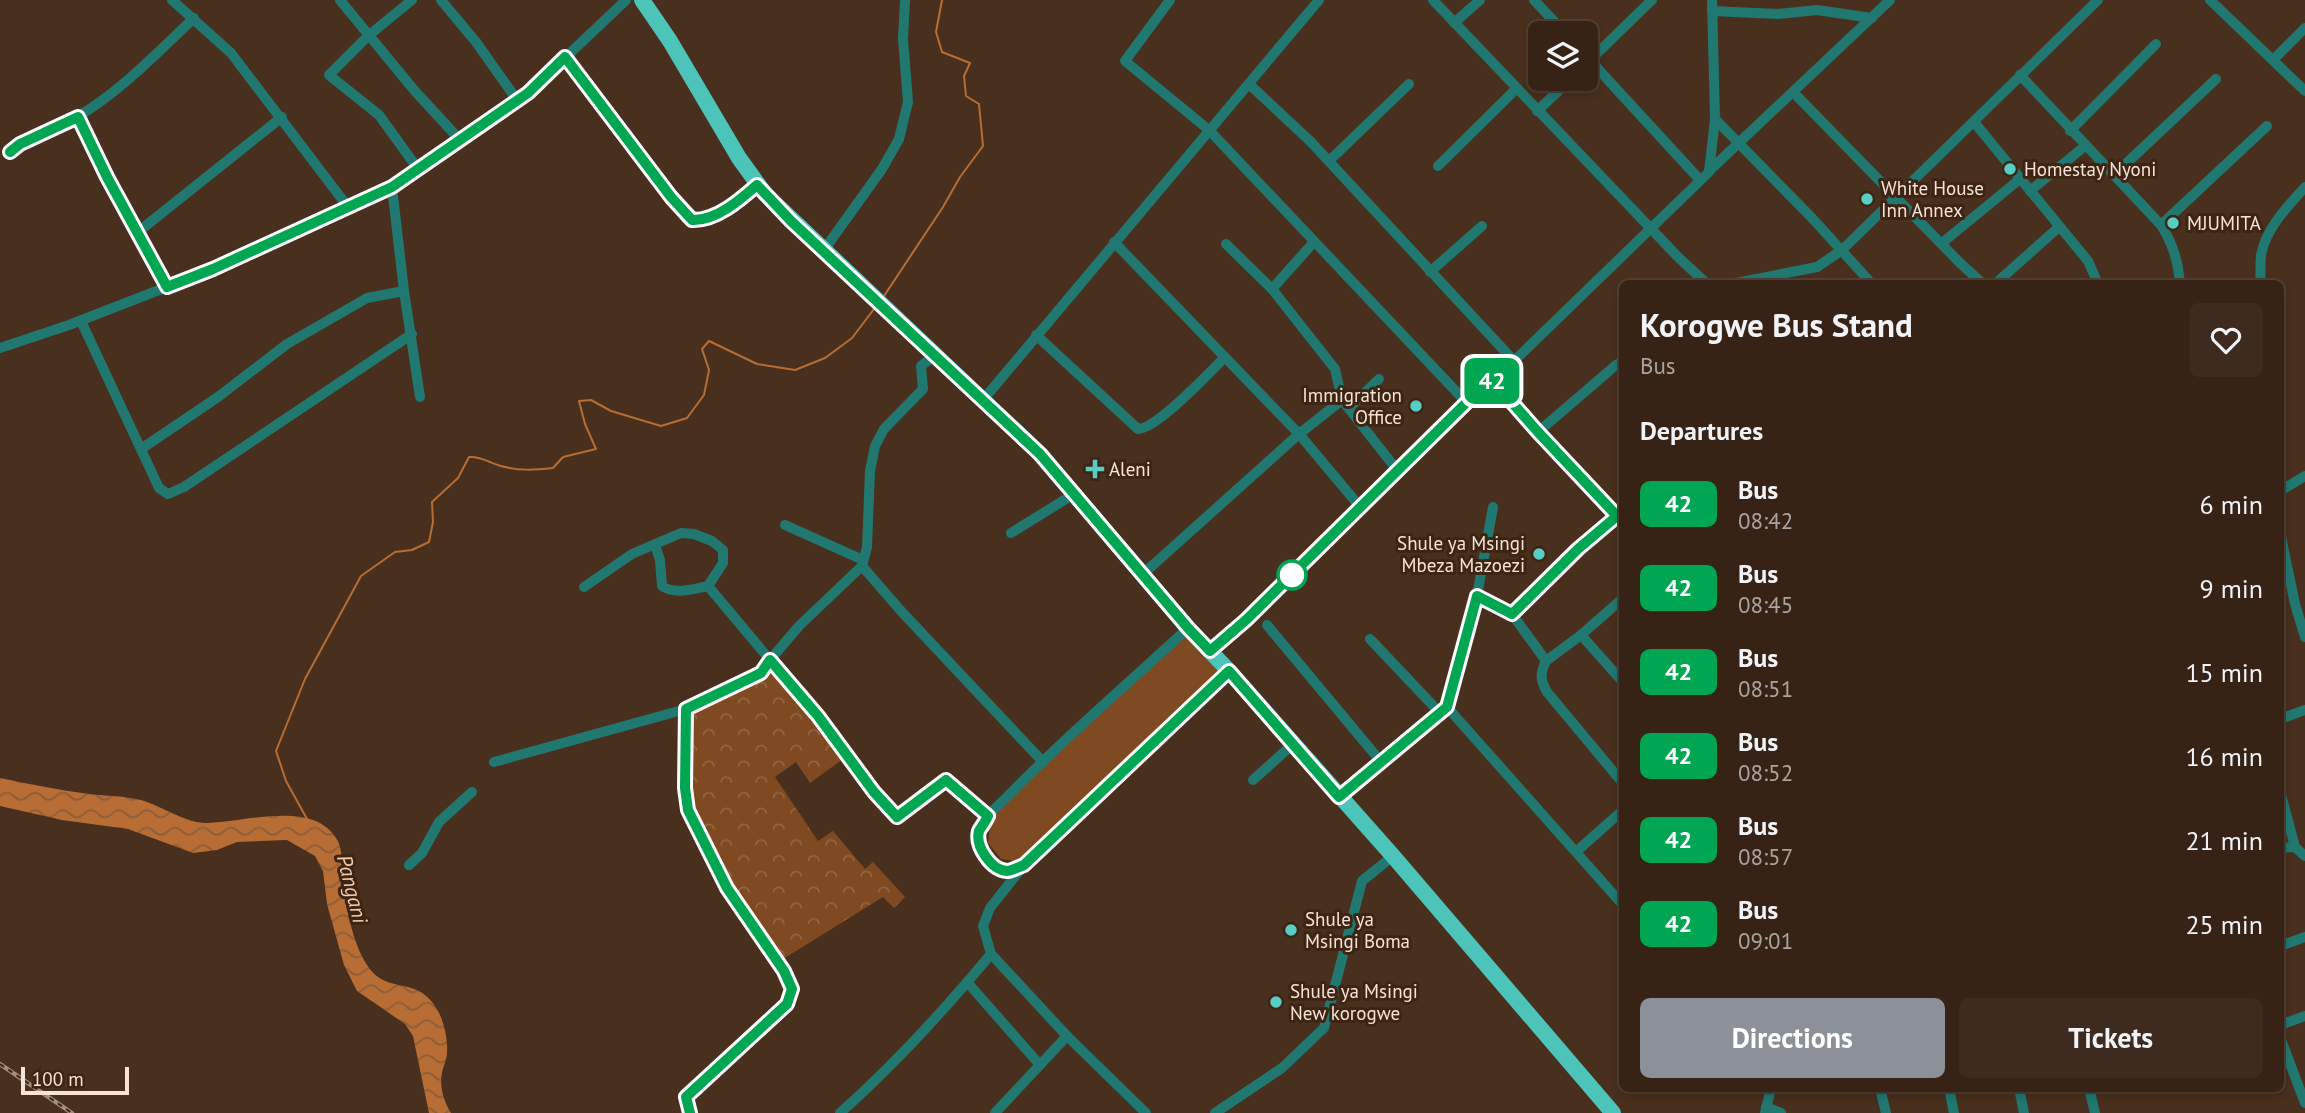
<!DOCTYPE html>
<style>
body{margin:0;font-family:"PT Sans",sans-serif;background:#3e2b1f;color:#f1f3f6;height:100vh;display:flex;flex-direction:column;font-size:26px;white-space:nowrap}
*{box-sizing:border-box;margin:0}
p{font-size:23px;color:#aaa4a1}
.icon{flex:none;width:38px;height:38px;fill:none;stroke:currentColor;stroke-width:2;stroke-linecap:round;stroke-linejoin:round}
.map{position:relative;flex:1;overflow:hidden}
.side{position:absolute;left:1619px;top:280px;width:665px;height:812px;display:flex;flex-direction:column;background:#372316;border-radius:10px;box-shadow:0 4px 10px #0003,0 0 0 2px #514035}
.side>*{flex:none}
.badge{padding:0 14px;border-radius:10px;font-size:24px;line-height:46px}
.controls{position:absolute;left:1528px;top:21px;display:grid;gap:14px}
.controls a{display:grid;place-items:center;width:70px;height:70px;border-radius:10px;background:#372316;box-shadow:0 4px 10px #0003,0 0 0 2px #514035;font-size:35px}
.scale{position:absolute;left:21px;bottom:18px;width:108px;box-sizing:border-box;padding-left:7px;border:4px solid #f6e4d9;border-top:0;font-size:19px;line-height:24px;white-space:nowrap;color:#f6e4d9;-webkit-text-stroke:5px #3e2513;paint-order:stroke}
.map>.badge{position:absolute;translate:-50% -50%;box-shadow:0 0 0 4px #fff}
h2{padding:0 21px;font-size:26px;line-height:63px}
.round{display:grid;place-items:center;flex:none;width:74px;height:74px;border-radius:10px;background:#3e2b1f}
.overview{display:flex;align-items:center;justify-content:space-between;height:119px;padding:0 21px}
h1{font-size:33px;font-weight:700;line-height:52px}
.cta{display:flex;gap:14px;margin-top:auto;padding:14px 21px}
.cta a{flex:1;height:80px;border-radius:10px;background:#8c9099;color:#fff;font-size:28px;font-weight:700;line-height:80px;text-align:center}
.cta a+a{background:#3e2b1f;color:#f1f3f6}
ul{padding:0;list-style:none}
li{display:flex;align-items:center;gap:21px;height:84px;padding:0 21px}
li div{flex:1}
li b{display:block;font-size:26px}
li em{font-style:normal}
li .badge{min-width:77px;font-weight:700;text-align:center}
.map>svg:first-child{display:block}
</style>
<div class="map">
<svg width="2305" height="1113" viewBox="0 0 2305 1113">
<defs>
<pattern id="forest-crowns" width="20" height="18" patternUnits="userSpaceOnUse" patternTransform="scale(1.75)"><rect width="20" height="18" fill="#7f4a21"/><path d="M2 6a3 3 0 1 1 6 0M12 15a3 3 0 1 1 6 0" fill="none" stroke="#926441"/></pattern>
<pattern id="water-waves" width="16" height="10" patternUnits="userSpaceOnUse" patternTransform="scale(1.75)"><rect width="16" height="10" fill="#b76d34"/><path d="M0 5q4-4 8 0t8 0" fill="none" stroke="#8b5d39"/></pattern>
</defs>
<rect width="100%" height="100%" fill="#492f1d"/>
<!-- forest -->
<path fill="url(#forest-crowns)" d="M 776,670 L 846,757 L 810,783 L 796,762 L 775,777 L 818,841 L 833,831 L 865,869 L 873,862 L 905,897 L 894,908 L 883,897 L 780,961 L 730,886 L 690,809 L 688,787 L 690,710 Z"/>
<!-- park -->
<path fill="#7f4a21" d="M 1185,636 L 1221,674 L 1022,862 L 1001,859 L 988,843 L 991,818 L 1025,783 Z"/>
<!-- water -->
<path fill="url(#water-waves)" d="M 0,778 C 29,784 59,790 89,794 C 106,796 125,796 141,800 C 162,806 185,823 206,823 C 243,823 312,799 336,838 C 344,850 341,866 342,879 C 345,904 353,944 367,965 C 387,997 418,973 438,1011 C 444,1022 448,1040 447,1052 C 447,1060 443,1066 442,1073 C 439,1086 444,1102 451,1113 L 429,1113 L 413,1036 L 405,1024 L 357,991 L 344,965 L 327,904 L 323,871 L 315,856 L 287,840 L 237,842 L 217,850 L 193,853 L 128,829 L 62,820 L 0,806 Z"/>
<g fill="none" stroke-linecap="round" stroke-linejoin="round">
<!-- stream -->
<g stroke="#b76d34" stroke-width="2">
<path d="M 884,296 L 943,207 L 960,177 L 983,146 L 979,104 L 966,96 L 964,76 L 970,63 L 942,52 L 936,32 L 942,0"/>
<path d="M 307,819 L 286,781 L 276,751 L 305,679 L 361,576 L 395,552 L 412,550 L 429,542 L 433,522 L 432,502 L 458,478 L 469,457 C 482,456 489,463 501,466 C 519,471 535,470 553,468 L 563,457 L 596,449 L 585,424 L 579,401 L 591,400 L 611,411 L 661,426 L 687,418 L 704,395 L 709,370 L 702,349 L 709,341 L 757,364 L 795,370 L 825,358 L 852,338 L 874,309"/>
</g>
<!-- minor -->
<g stroke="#217871" stroke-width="10">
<path d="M 172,0 L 231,53 L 348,207"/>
<path d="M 340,0 L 414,90 L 460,140"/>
<path d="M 412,0 L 368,36 L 329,75 L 379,115 L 418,169"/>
<path d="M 441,0 L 476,42 L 517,100"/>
<path d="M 1170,0 L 1125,61 L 1209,130 L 1467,403"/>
<path d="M 1433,0 L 1678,257 L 1705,282 L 1713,284"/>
<path d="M 1534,0 L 1565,33"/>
<path d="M 2210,0 L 2305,91"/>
<path d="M 1712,11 L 1778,14 L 1817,10 L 1872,18"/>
<path d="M 1454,23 L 1480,0"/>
<path d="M 1586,56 L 1700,180"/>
<path d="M 565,57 L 671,197 L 692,221 C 716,221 740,200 757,185"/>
<path d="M 2273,60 L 2305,28"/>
<path d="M 1586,64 L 1652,0"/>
<path d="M 2020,75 L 2161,225 C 2173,244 2178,261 2180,284"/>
<path d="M 1249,84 L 1311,142 L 1514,361"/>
<path d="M 1794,93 L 1959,262 L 1983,284"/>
<path d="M 1537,111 L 1571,79"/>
<path d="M 78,116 L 107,177 L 167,287"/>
<path d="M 1715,119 L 1812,218 L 1872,284"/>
<path d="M 1974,122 L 2088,261 L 2098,284"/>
<path d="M 2070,131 L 2156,44"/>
<path d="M 10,152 C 30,136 55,130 77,117 C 121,91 158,52 194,18"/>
<path d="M 1329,161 L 1409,84"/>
<path d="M 1438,166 L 1516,89"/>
<path d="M 1709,171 L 1890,0"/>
<path d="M 2114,175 L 2216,79"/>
<path d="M 392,187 L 404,291 L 420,397"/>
<path d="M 2030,191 L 2085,146"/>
<path d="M 2161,225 L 2267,126"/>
<path d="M 138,232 L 282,117"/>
<path d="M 1114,242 L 1299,434 L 1143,574"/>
<path d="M 1313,243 L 1272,289 L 1335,369 L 1342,400 L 1397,470"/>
<path d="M 1942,243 L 2020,179"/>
<path d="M 1226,244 L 1272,289"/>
<path d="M 824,250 L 882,169 L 899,139 L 908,102 L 903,39 L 905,0"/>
<path d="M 1430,272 L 1482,226"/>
<path d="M 1731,284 L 1817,267 L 1842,250 L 2098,0"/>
<path d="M 1995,284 L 2059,227"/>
<path d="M 2260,284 C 2261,274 2260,264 2261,255 C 2266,228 2288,206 2305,187"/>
<path d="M 81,321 L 159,488 L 168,494 L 184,487 L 412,334"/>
<path d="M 1036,335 L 1138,429 C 1157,429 1209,373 1225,357"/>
<path d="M 0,348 L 69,325 L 213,269 L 392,187 L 528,93 L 626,0"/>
<path d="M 935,355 L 921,366 L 923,389 L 884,429 L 875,446 L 870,471 L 867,547 L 862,566 L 799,626 L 770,660 L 818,716 L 875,791 L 897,817 L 946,780 L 988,816"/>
<path d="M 1493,381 L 1538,432 L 1622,521"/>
<path d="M 983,400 L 1319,0"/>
<path d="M 1342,400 L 1299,434 L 1361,508"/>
<path d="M 1349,408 L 1379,379"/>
<path d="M 1538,432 L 1616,365 L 1622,362"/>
<path d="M 141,449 L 218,397 L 287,344 L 367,298 L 404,291"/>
<path d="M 2280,491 L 2305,476"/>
<path d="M 785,525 L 863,560"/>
<path d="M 2280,532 L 2295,604 L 2305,637"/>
<path d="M 1011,533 L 1074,494"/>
<path d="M 862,566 L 901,611 L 1043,762"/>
<path d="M 584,587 L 632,554 L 681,533 L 694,534 L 712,541 L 723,550 L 723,563 L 708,586 C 694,589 675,595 662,586 L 660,560 L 655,545"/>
<path d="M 1477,596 L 1512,614 L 1546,661 C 1540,673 1540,680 1547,692 L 1622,782"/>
<path d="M 1512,614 L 1578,549 L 1617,516"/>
<path d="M 1267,625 L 1382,763"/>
<path d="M 1581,635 L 1622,681"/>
<path d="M 1370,639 L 1440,713"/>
<path d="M 1210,651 L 1246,620 L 1467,403 L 1514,361 L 1709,172 L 1715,119 L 1712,0"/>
<path d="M 1546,661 L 1581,635 L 1622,599"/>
<path d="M 1447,707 L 1622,904"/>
<path d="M 686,709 L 685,788 L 688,810 L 727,888 L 784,971 L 792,989 L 787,1004 L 686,1097 L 690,1113"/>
<path d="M 2280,719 L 2305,710"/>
<path d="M 494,762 L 686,709 L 761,673 L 770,660 L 708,586"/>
<path d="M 1253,780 L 1292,745"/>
<path d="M 2280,791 L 2295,847 L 2305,856"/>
<path d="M 1339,797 L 1447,707 L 1477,596 L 1493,507"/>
<path d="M 2280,848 L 2295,847"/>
<path d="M 1577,851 L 1622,811"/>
<path d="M 409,865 L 422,853 L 439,822 L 472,792"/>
<path d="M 1024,865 C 1009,870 1002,872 990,861 C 983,854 976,843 978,833 C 982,819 999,805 1008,796 C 1065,737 1128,684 1188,628"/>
<path d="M 2280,946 L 2305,937"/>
<path d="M 967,982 L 1040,1065"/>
<path d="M 2280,1025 L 2305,1016"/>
<path d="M 2280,1037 L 2305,1103"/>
<path d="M 1880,1088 L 1886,1113"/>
<path d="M 1949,1088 L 1954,1113"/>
<path d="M 2019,1088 L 2024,1113"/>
<path d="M 2089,1088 L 2095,1113"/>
<path d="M 1766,1107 L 1781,1113"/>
<path d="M 840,1113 C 893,1066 946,1008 991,954"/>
<path d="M 995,1113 L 1067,1036"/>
<path d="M 1146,1113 L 1067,1036 L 991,954 L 983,926 L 990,908 L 1024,865 L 1229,671"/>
<path d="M 1215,1113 L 1282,1068 L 1324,1028 L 1362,881 L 1393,856"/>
<path d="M 1765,1113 L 1771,1088"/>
</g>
<!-- highway -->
<path stroke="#4cc4ba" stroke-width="16" d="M 642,0 L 670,41 L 739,158 L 765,194 L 1040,454 L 1188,628 L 1229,671 L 1393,856 L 1613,1113"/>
<defs>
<path id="rail" d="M 0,1064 L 72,1113"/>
</defs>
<!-- rail casing -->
<use href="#rail" stroke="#a38d7f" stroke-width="4.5"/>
<!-- rail -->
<use href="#rail" stroke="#3e2513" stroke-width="2" stroke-dasharray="5" stroke-linecap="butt"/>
</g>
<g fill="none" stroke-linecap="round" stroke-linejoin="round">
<defs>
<path id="line" d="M 10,152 L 20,144 L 78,117 L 107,177 L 167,287 L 213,269 L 392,187 L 528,93 L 565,57 L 671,197 L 692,220 C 716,221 740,200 757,185 L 791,221 L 1040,454 L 1188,628 L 1210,651 L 1246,620 L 1467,402 L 1493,381 L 1538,432 L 1617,516 L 1578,549 L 1512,614 L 1477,596 L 1447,707 L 1339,797 L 1229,671 L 1024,865 C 1019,867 1011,871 1007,871 C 991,870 975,846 979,831 C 981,827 986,821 988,816 L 946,780 L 897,817 L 874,792 L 818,716 L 770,660 L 761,673 L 686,709 L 685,788 L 688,810 L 727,888 L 784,971 L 792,989 L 787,1004 L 686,1097 L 690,1113"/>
</defs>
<!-- line casing -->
<use href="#line" stroke="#fff" stroke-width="16"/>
<!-- line -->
<use href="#line" stroke="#00a651" stroke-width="10"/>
</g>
<!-- markers -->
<g fill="#56cec4" stroke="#3e2513" stroke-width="2.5">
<circle cx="2010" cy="169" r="7"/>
<circle cx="1867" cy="199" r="7"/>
<circle cx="2173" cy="223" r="7"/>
<circle cx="1416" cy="406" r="7"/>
<path d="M1091.5 458.5h7v7h7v7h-7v7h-7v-7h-7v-7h7z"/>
<circle cx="1539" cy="554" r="7"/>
<circle cx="1291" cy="930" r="7"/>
<circle cx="1276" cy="1002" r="7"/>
</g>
<circle fill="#fff" stroke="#00a651" stroke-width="3.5" cx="1292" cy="575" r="14"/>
<g text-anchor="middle" stroke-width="6" stroke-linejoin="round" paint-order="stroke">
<!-- poi labels -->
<g font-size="19" fill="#f6e4d9" stroke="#3e2513" text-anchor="start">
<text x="2024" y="176">Homestay Nyoni</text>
<text x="1881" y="195">White House<tspan x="1881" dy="22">Inn Annex</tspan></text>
<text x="2187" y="230">MJUMITA</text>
<text x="1402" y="402" text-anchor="end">Immigration<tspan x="1402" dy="22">Office</tspan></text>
<text x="1109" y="476">Aleni</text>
<text x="1525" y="550" text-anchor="end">Shule ya Msingi<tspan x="1525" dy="22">Mbeza Mazoezi</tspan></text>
<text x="1305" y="926">Shule ya<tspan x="1305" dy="22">Msingi Boma</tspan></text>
<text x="1290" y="998">Shule ya Msingi<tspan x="1290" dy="22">New korogwe</tspan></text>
</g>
<!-- water labels -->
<g font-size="21" font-style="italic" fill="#f5ccb0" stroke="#3e2513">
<text transform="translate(352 889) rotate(76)" y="7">Pangani</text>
</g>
</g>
</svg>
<div class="controls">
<a><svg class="icon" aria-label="layers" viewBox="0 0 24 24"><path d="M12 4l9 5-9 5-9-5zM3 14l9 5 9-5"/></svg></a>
</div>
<div class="scale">100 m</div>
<b class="badge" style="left:1492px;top:381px;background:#00a651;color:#fff">42</b>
<section class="side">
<div class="overview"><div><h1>Korogwe Bus Stand</h1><p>Bus</p></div><a class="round"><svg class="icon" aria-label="heart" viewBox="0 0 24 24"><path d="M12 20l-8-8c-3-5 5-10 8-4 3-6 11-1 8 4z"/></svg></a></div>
<h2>Departures</h2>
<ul>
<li><span class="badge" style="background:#00a651;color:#fff">42</span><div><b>Bus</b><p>08:42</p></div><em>6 min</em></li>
<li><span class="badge" style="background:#00a651;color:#fff">42</span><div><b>Bus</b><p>08:45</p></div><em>9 min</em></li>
<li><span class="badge" style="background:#00a651;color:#fff">42</span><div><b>Bus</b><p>08:51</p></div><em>15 min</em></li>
<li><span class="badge" style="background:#00a651;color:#fff">42</span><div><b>Bus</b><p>08:52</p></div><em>16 min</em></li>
<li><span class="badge" style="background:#00a651;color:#fff">42</span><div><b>Bus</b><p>08:57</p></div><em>21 min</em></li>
<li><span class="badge" style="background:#00a651;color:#fff">42</span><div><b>Bus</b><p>09:01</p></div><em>25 min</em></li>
</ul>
<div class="cta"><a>Directions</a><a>Tickets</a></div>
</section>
</div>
